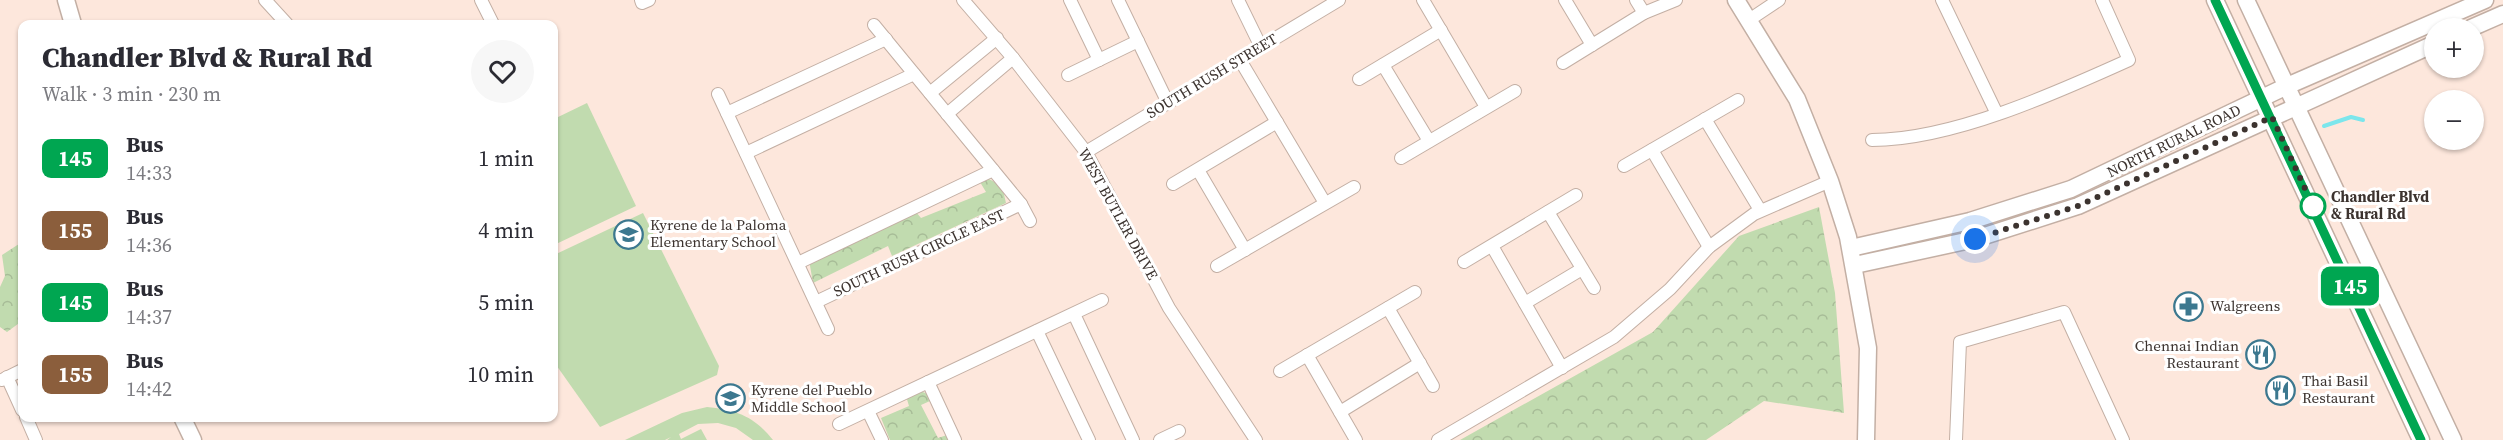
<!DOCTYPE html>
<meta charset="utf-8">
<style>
body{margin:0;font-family:"Source Serif 4",serif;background:#f7f7f7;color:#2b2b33;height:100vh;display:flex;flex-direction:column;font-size:22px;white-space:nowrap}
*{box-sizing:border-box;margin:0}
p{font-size:20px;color:#7c7c81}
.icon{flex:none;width:33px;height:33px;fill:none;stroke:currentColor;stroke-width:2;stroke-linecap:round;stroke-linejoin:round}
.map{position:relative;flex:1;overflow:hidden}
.sheet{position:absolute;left:18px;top:20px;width:540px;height:402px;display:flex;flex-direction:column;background:#fff;border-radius:12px;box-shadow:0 2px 4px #0004}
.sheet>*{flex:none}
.badge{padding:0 12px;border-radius:9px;font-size:21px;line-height:39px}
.tools{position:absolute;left:2424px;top:18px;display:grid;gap:12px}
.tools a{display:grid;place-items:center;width:60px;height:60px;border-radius:50%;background:#fff;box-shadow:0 2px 4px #0004;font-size:30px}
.you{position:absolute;width:30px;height:30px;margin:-15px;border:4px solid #fff;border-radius:50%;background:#1a73e8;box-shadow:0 0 0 9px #1a73e833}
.map>.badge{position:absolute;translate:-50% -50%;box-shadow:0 0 0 3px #fff}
.round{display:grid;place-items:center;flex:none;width:63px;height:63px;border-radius:32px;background:#f7f7f7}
.head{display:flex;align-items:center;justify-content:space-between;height:102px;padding:0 24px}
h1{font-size:28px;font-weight:800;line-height:45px}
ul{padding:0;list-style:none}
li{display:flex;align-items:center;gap:18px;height:72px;padding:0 24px}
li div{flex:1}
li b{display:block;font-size:22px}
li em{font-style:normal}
li .badge{min-width:66px;font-weight:700;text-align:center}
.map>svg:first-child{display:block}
</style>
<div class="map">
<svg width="2503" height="440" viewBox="0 0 2503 440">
<defs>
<pattern id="park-crowns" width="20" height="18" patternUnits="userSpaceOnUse" patternTransform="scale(1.5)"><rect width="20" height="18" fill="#c1dbaf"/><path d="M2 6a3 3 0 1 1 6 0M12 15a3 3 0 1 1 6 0" fill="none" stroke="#a7bc97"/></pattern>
</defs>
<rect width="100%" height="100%" fill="#fde7dc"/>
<!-- grass -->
<g fill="#c1dbaf">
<path d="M 587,103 L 636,206 L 554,245 L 554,119 Z"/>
<path d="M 643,213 L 719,366 L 717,375 L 600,427 L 554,362 L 554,255 Z"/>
<path d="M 707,407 C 736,410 754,416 773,440 L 753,440 L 736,428 L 718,423 L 698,424 L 679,434 L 681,439 L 701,429 L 707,440 L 667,440 L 671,437 L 665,440 L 625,440 L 682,413 Z"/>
</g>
<!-- park -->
<g fill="url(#park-crowns)">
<path d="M 989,179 L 1002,186 L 1006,203 L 892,256 L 888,246 L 813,283 L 809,260 L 916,212 L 921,218 L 986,192 L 980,182 Z"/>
<path d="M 1819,207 L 1835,293 L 1844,413 L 1764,401 L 1706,440 L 1460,440 L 1653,332 L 1739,236 Z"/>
<path d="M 22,242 L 22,321 L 7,332 L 0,327 L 0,287 L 5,276 L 2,255 Z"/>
<path d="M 918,390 L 930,395 L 930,401 L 921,405 L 938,438 L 947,435 L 949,440 L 890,440 L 881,418 L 909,406 L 906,396 Z"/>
</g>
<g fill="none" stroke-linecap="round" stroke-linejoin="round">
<!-- stream -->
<path stroke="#7ce6ec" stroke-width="4" d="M 2324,126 L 2351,117 L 2363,120"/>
<defs>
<g id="street">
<path d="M 265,0 L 287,24"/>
<path d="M 481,0 L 493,24"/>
<path d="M 641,0 L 642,3 L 649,0"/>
<path d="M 963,0 L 1013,58 L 1086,152 L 1169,308 L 1256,440"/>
<path d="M 1070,0 L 1099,60"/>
<path d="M 1118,0 L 1168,103"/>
<path d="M 1238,0 L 1261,47"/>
<path d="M 1423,0 L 1486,107"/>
<path d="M 1565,0 L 1592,45"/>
<path d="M 1636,0 L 1644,13"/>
<path d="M 1942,0 L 1997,114"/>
<path d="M 1749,20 L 1779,0"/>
<path d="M 874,25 L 1021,204 L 1030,221"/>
<path d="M 1240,60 L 1325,203"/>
<path d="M 1563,63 L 1644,13 L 1676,0"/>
<path d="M 1383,65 L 1429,141"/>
<path d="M 1068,75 L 1138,41"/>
<path d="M 1359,79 L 1441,30"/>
<path d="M 930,93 L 997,38"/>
<path d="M 718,94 L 828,329"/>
<path d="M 727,113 L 886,39"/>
<path d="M 947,114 L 1013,58"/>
<path d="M 1705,119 L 1760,210"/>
<path d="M 1872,140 C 1952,140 2056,93 2129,60 L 2102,0"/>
<path d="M 1652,150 L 1709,247"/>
<path d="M 1086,152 L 1339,0"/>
<path d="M 746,153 L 914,74"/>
<path d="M 1401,158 L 1515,91"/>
<path d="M 1624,166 L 1738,100"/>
<path d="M 1198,170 L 1245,250"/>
<path d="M 1173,184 L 1277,122"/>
<path d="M 1548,212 L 1594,288"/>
<path d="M 1492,246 L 1562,368"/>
<path d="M 1464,262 L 1576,195"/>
<path d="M 798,263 L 993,170"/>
<path d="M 1217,266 L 1354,187"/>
<path d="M 816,302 L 1021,204"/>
<path d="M 1525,303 L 1582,269"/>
<path d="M 1388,308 L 1433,386"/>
<path d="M 1074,314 L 1133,440"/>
<path d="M 1037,331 L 1089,440"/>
<path d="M 1307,355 L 1356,440"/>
<path d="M 1280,371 L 1415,292"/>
<path d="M 7,377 L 22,410"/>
<path d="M 2,380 L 22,370"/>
<path d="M 928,382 L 955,440"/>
<path d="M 868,411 L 882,440"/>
<path d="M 1340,412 L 1420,363"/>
<path d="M 26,417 L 36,440"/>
<path d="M 839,424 L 1102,300"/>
<path d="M 1160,440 L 1179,431"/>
<path d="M 1438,440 L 1614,337 L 1670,289 L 1709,247 L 1754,214 L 1830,181"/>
<path d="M 1956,440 L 1960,342 L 2064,312 L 2123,440"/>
</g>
<g id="secondary">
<path d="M 66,0 L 73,24"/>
<path d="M 1736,0 L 1797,99 L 1830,181 L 1848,237 L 1868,348 L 1866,440"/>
<path d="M 2215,0 L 2421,440"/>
<path d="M 2246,0 L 2453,440"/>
<path d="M 2471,28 L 2503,14"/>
<path d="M 1851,248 L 1970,221 L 2071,189 L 2287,86 L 2485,0"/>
<path d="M 1855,265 L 1975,239 L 2078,206 L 2434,44"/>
<path d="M 182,417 L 193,440"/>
</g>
</defs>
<!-- street casing -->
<use href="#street" stroke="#c3afa4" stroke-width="14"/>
<!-- secondary casing -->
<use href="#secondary" stroke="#c3afa4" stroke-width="19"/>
<!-- street -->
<use href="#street" stroke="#fff" stroke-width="12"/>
<!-- secondary -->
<use href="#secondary" stroke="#fff" stroke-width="16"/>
</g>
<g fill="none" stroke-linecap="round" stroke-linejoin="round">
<defs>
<path id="line" d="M 2215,0 L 2421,440"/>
</defs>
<!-- line casing -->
<use href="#line" stroke="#fff" stroke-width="14"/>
<!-- line -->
<use href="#line" stroke="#00a651" stroke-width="9"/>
<!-- walk -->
<path stroke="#3c332f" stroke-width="6" stroke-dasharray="0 10.8" d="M 1975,239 L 2078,206 L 2272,117 L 2313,206"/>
</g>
<!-- icons -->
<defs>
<symbol id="school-ring" viewBox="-11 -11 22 22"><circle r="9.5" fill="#fff" stroke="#3c788f" stroke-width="1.5"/><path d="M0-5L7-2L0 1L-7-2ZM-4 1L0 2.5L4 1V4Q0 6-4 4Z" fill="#3c788f"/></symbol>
<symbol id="pharmacy-ring" viewBox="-11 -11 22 22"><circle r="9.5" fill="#fff" stroke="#3c788f" stroke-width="1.5"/><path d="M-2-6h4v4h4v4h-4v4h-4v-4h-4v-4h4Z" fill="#3c788f"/></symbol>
<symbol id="restaurant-ring" viewBox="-11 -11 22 22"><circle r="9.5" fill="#fff" stroke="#3c788f" stroke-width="1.5"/><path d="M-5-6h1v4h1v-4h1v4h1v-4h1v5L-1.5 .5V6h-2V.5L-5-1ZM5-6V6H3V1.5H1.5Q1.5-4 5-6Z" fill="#3c788f"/></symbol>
</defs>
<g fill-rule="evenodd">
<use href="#school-ring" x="612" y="218" width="33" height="33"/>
<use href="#pharmacy-ring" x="2172" y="290" width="33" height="33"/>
<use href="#restaurant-ring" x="2244" y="338" width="33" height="33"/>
<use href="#restaurant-ring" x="2264" y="374" width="33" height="33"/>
<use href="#school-ring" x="714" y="382" width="33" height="33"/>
</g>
<!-- markers -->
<circle fill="#fff" stroke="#00a651" stroke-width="3" cx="2313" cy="206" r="12"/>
<g text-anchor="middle" stroke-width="6" stroke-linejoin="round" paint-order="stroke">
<!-- street labels -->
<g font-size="15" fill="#3c332f" stroke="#fff">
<text transform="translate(1212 76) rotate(-31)" y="5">SOUTH RUSH STREET</text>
<text transform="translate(2174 141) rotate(-26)" y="5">NORTH RURAL ROAD</text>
<text transform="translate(1118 214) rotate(61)" y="5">WEST BUTLER DRIVE</text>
<text transform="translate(919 253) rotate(-25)" y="5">SOUTH RUSH CIRCLE EAST</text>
</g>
<!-- stop labels -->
<g font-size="15" font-weight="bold" fill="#3c332f" stroke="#fff" text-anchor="start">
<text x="2331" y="202">Chandler Blvd<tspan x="2331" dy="17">&amp; Rural Rd</tspan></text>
</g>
<!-- poi labels -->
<g font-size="15" fill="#3c332f" stroke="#fff" text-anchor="start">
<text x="650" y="230">Kyrene de la Paloma<tspan x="650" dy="17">Elementary School</tspan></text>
<text x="2210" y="311">Walgreens</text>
<text x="2239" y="351" text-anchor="end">Chennai Indian<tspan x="2239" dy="17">Restaurant</tspan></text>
<text x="2302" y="386">Thai Basil<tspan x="2302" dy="17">Restaurant</tspan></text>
<text x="751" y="395">Kyrene del Pueblo<tspan x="751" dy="17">Middle School</tspan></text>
</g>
</g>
</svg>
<div class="tools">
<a>+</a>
<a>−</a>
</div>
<div class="you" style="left:1975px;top:239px"></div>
<b class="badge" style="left:2350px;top:286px;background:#00a651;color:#fff">145</b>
<section class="sheet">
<div class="head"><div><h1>Chandler Blvd &amp; Rural Rd</h1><p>Walk · 3 min · 230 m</p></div><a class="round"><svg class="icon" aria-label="heart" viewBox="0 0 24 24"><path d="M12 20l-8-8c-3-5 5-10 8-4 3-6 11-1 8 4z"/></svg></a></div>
<ul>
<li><span class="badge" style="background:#00a651;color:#fff">145</span><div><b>Bus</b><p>14:33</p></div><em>1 min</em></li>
<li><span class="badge" style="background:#8b5e3c;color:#fff">155</span><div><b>Bus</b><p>14:36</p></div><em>4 min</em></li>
<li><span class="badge" style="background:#00a651;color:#fff">145</span><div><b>Bus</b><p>14:37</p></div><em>5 min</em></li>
<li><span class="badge" style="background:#8b5e3c;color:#fff">155</span><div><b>Bus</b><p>14:42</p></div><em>10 min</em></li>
</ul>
</section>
</div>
